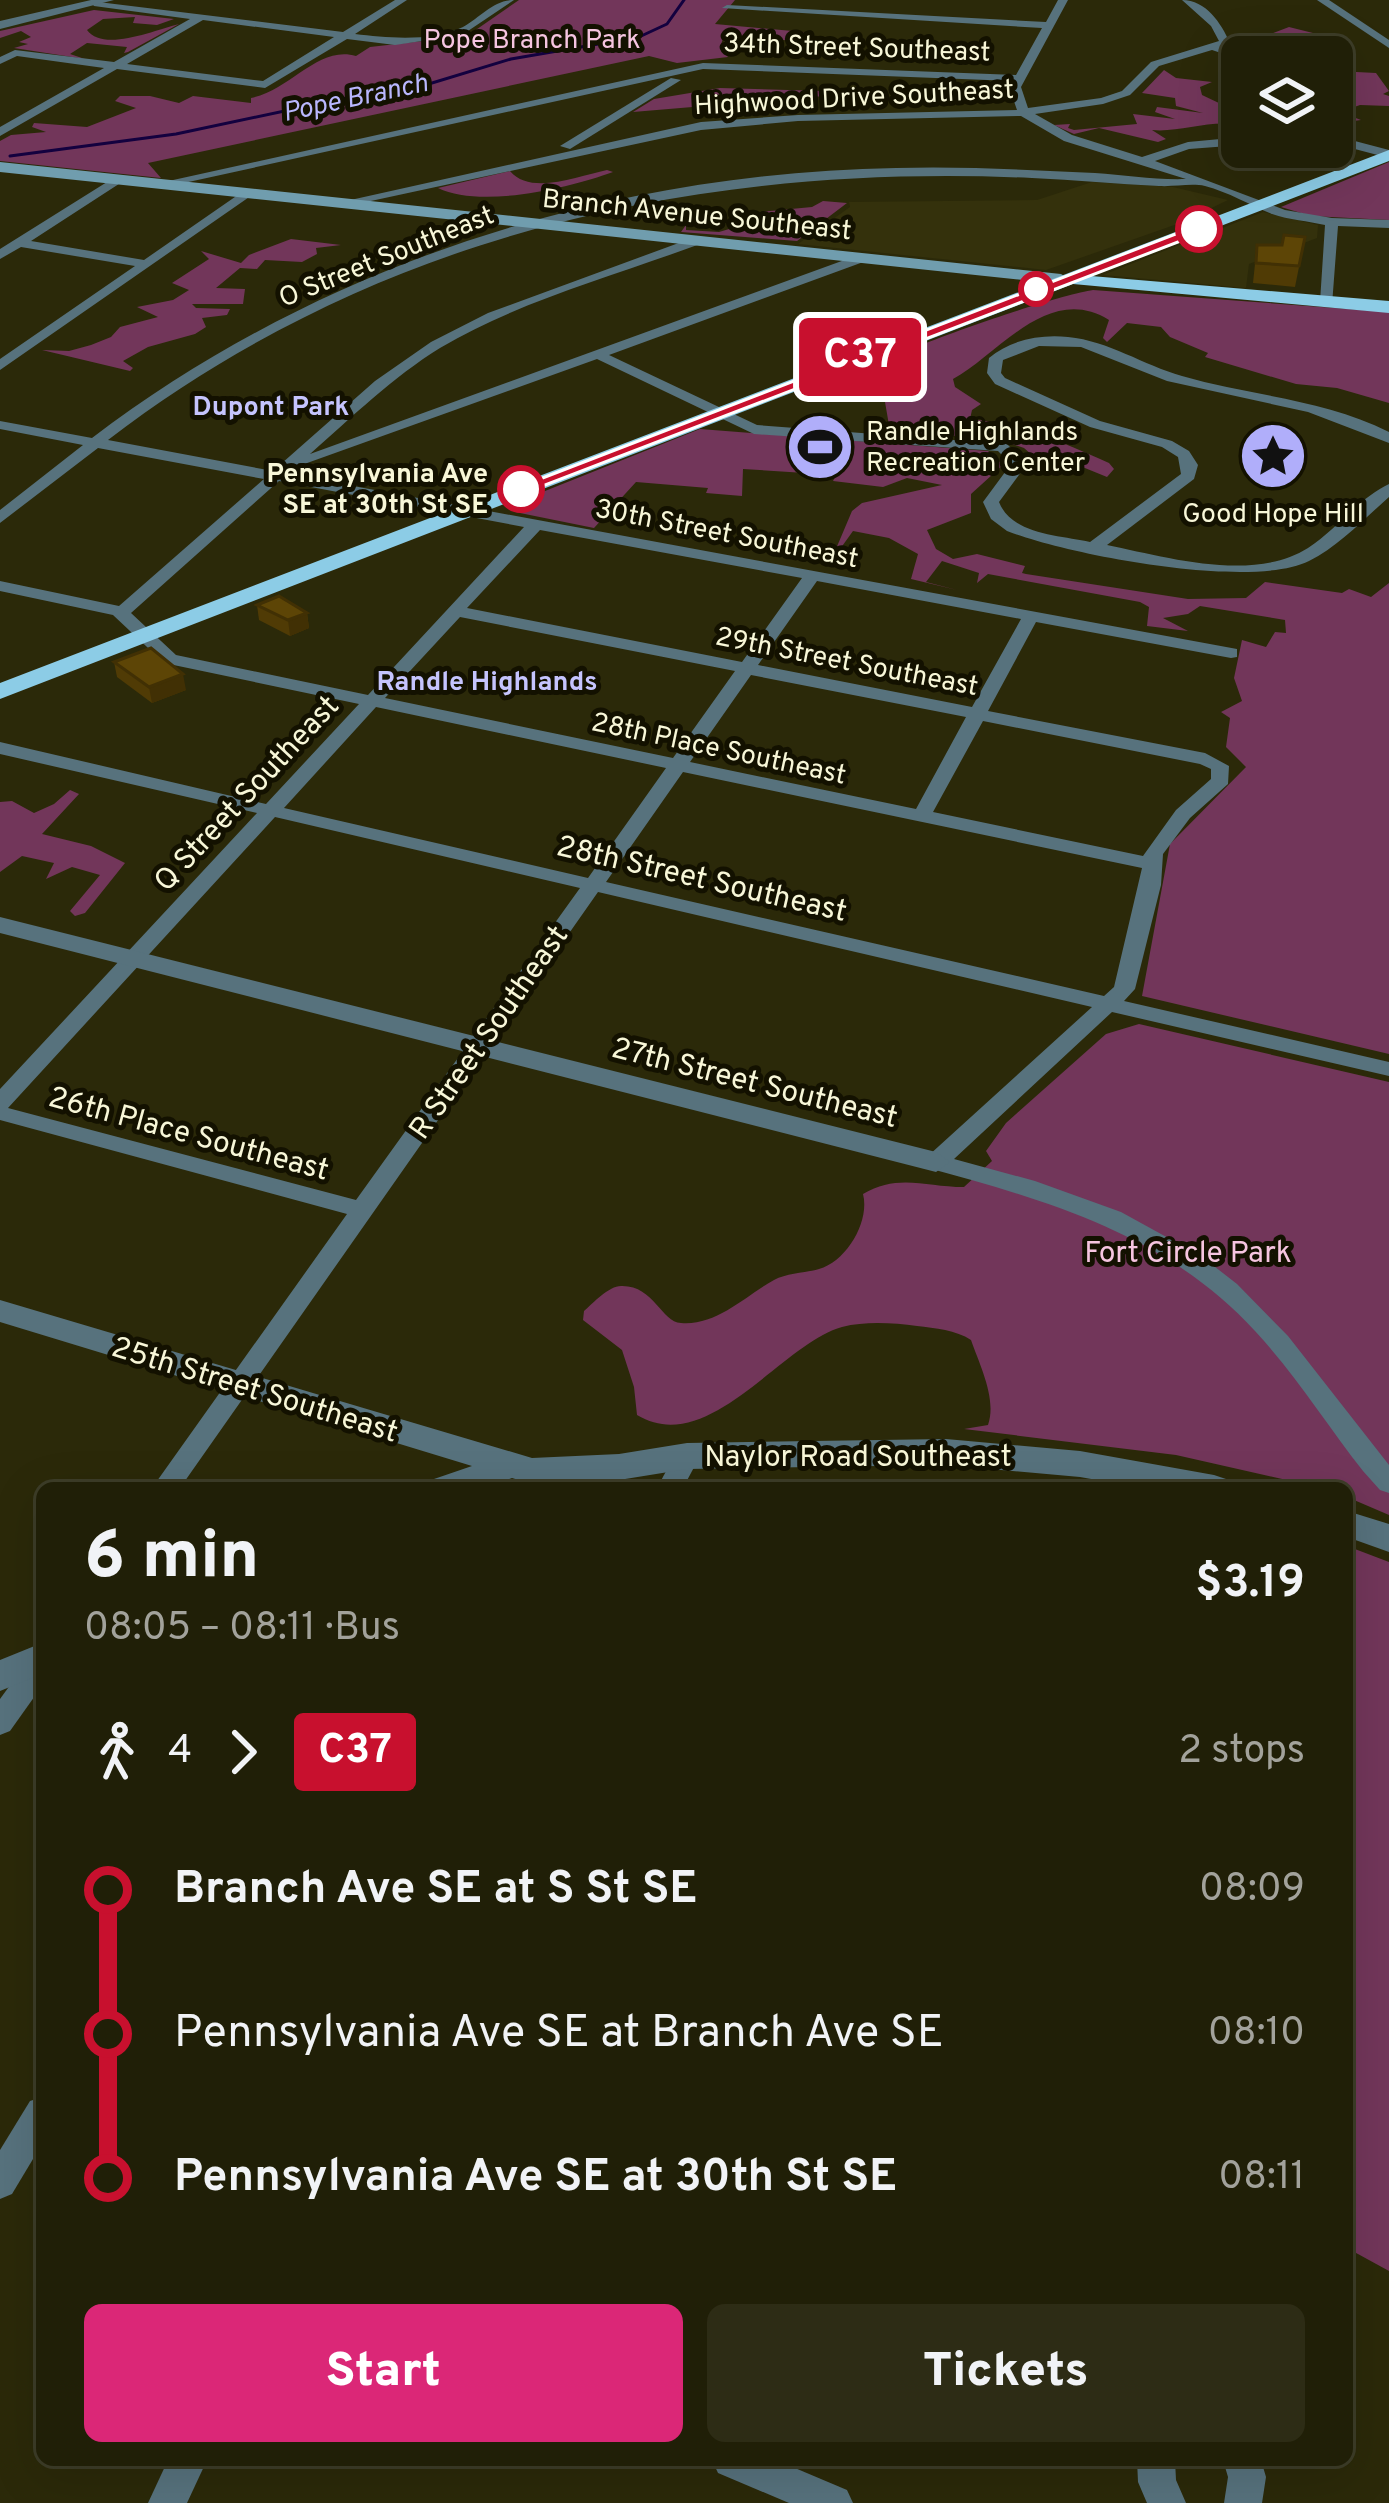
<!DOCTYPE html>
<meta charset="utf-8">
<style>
body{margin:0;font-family:Overpass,sans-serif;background:#2d2c15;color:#f1f3f6;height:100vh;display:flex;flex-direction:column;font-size:45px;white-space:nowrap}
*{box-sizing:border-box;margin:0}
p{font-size:39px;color:#a2a29b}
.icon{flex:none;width:66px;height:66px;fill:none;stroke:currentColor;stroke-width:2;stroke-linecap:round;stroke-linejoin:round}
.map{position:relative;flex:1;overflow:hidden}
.side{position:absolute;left:36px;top:1482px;width:1317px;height:984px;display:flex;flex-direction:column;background:#201f07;border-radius:18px;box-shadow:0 12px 48px #0002,0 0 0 3px #3d3d28}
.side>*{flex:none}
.badge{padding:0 24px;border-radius:9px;font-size:42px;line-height:78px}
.controls{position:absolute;left:1221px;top:36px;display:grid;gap:24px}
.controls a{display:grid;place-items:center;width:132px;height:132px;border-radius:18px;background:#201f07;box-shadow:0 12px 48px #0002,0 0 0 3px #3d3d28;font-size:60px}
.map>.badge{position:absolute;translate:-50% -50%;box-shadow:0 0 0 6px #fff}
.legs{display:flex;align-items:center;gap:18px;height:132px;padding:0 48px;font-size:39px}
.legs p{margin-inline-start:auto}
.summary{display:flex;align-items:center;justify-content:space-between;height:204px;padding:0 48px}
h1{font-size:66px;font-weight:800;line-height:90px}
.cta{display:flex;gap:24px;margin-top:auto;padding:24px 48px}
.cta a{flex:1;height:138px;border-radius:18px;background:#db2777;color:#fff;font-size:48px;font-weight:800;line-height:138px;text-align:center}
.cta a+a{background:#2d2c15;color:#f1f3f6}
ul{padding:0 48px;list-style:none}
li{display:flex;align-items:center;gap:42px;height:144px;font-size:45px}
li i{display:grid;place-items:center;width:18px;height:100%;margin:0 15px;background:currentColor}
li i::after{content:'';width:30px;height:30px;margin:-15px;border:9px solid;border-radius:50%;background:#201f07}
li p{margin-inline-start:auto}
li:first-child i{background:linear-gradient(#0000 50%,currentColor 0)}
li:last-child i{background:linear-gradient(currentColor 50%,#0000 0)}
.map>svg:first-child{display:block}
</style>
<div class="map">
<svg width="1389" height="2503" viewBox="0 0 1389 2503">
<rect width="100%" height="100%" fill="#2b2909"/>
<!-- built -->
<g fill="#34310c">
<path d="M 1092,182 L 1173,187 L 1228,200 L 1183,222 L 1046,270 L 798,244 L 850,207 L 849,202 L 1037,200 Z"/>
<path d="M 1263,212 L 1318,225 L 1317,238 L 1249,264 L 1246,288 L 1103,275 Z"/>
</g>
<!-- green -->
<g fill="#72365a">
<path d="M 519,0 L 735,0 L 715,24 L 804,32 L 797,41 L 724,36 L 720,47 L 728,57 L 677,63 L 649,56 L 148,163 L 161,178 L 0,161 L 0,141 L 11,135 L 46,132 L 32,127 L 34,123 L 87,127 L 136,108 L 115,101 L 120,96 L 150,96 L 179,103 L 193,96 L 251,103 L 251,98 C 291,90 318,45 356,56 L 370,47 L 467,36 Z"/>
<path d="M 94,10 L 174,19 L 157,25 L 133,23 L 135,17 L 103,19 L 87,30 C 103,52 152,31 179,24 L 128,52 L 124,53 L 127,47 L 87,43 L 70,54 L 85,59 L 14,48 L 28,44 L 19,42 L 31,37 L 21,31 L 0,38 L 0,31 Z"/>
<path d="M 1289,27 L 1333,38 L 1309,39 L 1348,54 L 1342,57 L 1350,62 L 1339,63 L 1337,71 L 1376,73 L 1389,91 L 1383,94 L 1389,96 L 1389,106 L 1360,105 L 1340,112 L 1361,120 L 1332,124 L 1332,57 L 1262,52 L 1306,49 L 1273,42 L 1265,36 Z"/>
<path d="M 1164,70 L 1176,78 L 1212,82 L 1200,87 L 1202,95 L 1221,104 L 1242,106 L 1242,126 C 1215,118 1179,133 1152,130 L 1166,139 L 1158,142 L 1099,128 L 1074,134 L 1054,125 L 1070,124 L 1068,128 L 1074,130 L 1137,124 L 1133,114 L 1175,119 L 1155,112 L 1157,107 L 1203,113 L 1176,106 L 1175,98 L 1142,93 Z"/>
<path d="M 720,88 L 823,91 L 836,95 L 633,112 L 654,99 Z"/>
<path d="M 1389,162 L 1389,220 L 1311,216 L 1281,207 Z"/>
<path d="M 607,170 L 613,172 C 569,188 481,209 438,188 L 510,171 C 531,196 578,176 607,170 Z"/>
<path d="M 823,201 L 847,203 L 797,241 L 681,232 L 686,225 L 686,230 L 719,232 L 753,222 L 750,213 L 812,207 Z"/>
<path d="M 291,239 L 341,245 L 316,248 L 317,254 L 302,262 L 265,260 L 257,269 L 240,268 L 216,288 L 245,289 L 243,304 L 192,304 L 196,308 L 230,309 L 227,315 L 202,318 L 206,327 L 195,334 L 148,347 L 123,361 L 133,368 L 130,371 L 42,350 L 69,351 L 91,345 L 111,337 L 120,327 L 158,317 L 137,307 L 173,300 L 189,290 L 172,283 L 209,259 L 201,251 L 241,263 L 249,255 Z"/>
<path d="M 1093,290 L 1389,312 L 1389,403 L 1337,388 L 1296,384 L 1205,357 L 1208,353 L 1170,337 L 1161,327 L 1127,323 L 1107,342 L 1103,338 L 1109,320 C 1048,282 997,356 953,379 L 955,387 L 981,404 L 972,410 L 970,419 C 1020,424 1063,442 1109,463 L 1114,469 L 1107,477 L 1080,466 L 1040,462 L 1024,448 L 998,439 L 890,431 L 885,402 L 856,378 C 877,355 1056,295 1093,290 Z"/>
<path d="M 700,429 L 988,451 L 1003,465 L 971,494 L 971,513 L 927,530 L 936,549 L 953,559 L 977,554 L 1025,566 L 1022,573 L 1026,574 L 1188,599 L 1246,598 L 1265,582 L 1342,593 L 1349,589 L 1371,597 L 1389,583 L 1389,1054 L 1142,996 L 1170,844 L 1246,767 L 1226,747 L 1230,718 L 1221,712 L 1242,701 L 1234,678 L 1242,640 L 1266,647 L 1275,632 L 1286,633 L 1285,620 L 1200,606 L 1188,614 L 1163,618 L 1188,631 L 1147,626 L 1149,607 L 1140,602 L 988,574 L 977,583 L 979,573 L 942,561 L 926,582 L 957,590 L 911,579 L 918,554 L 889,538 L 853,531 L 830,563 L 852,511 L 862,503 L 942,485 L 907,478 L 883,487 L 833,481 L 836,475 L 743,469 L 742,496 L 706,493 L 708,488 L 636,482 L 594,528 L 515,512 L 510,505 Z"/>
<path d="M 70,790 L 79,794 L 42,834 L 91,846 L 125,863 L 85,913 L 75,916 L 70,911 L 100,875 L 72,867 L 46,879 L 54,863 L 22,856 L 0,872 L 0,802 L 12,801 L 34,813 L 54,804 Z"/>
<path d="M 1139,1024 L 1389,1082 L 1389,1515 L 1347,1497 L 1347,1488 L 1322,1488 L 1176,1455 L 964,1429 L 988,1425 C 997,1399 980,1366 971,1340 C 956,1330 935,1328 917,1326 C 893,1323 866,1321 842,1327 C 781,1344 708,1458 637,1415 L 634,1387 L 622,1350 L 583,1320 L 584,1311 C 593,1303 609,1286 621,1286 C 654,1285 661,1322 681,1323 C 717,1326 745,1296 774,1280 C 787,1273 805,1273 819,1269 C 847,1261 870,1221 863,1194 C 898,1173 926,1187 964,1187 L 992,1161 L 986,1151 L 1006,1123 L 1106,1034 Z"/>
<path d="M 1347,1546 L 1389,1562 L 1389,2271 L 1347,2248 Z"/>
</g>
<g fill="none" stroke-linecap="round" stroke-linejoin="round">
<!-- stream -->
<path stroke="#13013f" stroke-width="3" d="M 10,156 L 176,134 L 341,99 L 409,90 L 511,59 L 639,37 L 667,24 L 684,0"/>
<!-- minor -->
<g fill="#57727d" fill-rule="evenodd">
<path d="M 395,0 L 407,0 L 355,34 C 388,38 432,42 463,27 C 481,17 493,0 514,0 L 462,35 L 395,45 L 347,39 L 265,88 L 117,69 L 0,136 L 0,127 L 104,68 L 17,56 L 0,64 L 0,57 L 15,50 L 114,62 L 190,19 L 94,6 L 90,1 L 343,32 ZM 203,20 L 334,37 L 263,81 L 127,64 Z"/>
<path d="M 1058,0 L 1068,0 L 1021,87 L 1028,108 L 1101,98 L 1122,91 L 1151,62 L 1219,41 L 1211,26 L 1182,0 C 1206,0 1221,23 1230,43 L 1224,47 L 1250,57 L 1242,60 L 1212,50 L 1159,66 L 1130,95 L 1103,104 L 1035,114 L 1072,135 L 1142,157 L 1188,142 L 1242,137 L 1242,145 L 1189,149 L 1155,161 L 1285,210 L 1332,218 L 1389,220 L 1389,228 L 1338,226 L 1332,305 L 1320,302 L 1325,225 C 1308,221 1289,220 1272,214 C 1250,205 1228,192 1205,186 C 1191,183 1174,187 1159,186 C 1117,184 1075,180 1032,178 C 698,163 377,234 108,440 L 273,471 L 375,381 L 431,342 L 488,313 L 695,237 L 700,238 L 700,244 C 614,276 519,301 440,348 C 393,377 352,417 310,454 L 861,254 L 866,255 L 866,261 L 609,355 L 757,425 L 1007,444 L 1027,464 L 999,502 C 1012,535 1060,535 1090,542 L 1181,474 L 1178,457 L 1162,447 L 1090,427 L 995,384 L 987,373 L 989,358 C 1010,340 1040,334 1068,337 C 1109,341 1143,365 1182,376 C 1251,396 1324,399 1389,432 L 1389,443 L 1308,412 L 1167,381 L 1081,347 L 1039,346 L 1003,360 L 1001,373 L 1005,378 L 1100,421 L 1172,441 L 1189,451 L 1198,465 L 1194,479 L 1107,545 C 1166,557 1253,583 1308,548 C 1336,530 1359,498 1389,484 L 1389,497 C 1364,519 1339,546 1309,561 C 1251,590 1068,555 1007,531 L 991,519 L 983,502 L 1011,464 L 998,451 L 754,434 L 597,359 L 296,467 L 288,474 L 1237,649 L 1237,657 L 1231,658 L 1036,622 L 988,711 L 1205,753 L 1229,766 L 1228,784 L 1190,818 L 1163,854 L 1161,885 L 1135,989 L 1124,1001 L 1389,1062 L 1389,1076 L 1112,1012 L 954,1159 L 1035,1181 L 1121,1212 L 1201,1256 L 1237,1284 L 1288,1336 L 1389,1465 L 1389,1493 L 1380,1490 L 1363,1471 C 1327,1425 1295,1374 1255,1331 C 1167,1235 1049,1201 928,1168 L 924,1162 L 928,1156 L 1092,1007 L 598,892 L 180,1488 L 152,1488 L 347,1214 L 0,1120 L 0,1089 L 257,813 L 0,754 L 0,742 L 266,804 L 359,704 L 164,663 L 113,615 L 0,591 L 0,581 L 119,606 L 264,479 L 98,448 L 0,523 L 0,510 L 83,445 L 0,429 L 0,421 L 92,438 C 322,263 608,173 896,168 C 962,166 1029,170 1095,173 C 1125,175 1155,180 1186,179 L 1064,141 L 1021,116 L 798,121 L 701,130 L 343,207 L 337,203 L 701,122 L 798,115 L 1017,110 L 1009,87 L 1013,81 L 703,69 L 161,188 L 155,184 L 703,63 L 1016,75 L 1042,28 L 722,8 L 727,5 L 1046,22 ZM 279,481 L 524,527 L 368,695 L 176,655 L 131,613 ZM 540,530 L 802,578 L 742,662 L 467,608 ZM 817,581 L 1021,619 L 972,707 L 758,665 ZM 460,617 L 735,671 L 673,758 L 385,698 ZM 751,675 L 966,717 L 916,809 L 690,762 ZM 376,707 L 666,768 L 588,878 L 284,808 ZM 983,721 L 1200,764 L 1211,769 L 1211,779 L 1176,810 L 1143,856 L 933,812 ZM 683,772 L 1142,868 L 1114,987 L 1104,996 L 606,882 ZM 275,817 L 580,888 L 356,1200 L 8,1108 Z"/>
<path d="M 1317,0 L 1329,0 L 1389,40 L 1389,48 Z"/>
<path d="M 671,78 L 681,80 L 570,149 L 560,146 Z"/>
<path d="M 1332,135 L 1389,150 L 1389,158 L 1332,143 Z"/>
<path d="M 115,177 L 125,180 L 31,241 L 144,260 L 245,190 L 255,193 L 0,370 L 0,359 L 135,266 L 21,247 L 0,259 L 0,249 Z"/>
<path d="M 687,1446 L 696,1449 L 700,1456 L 683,1488 L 657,1488 L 678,1449 Z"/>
<path d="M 42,1651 L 42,1686 L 10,1731 L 0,1735 L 0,1699 L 32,1655 Z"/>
<path d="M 42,2097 L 42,2144 L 12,2194 L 0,2199 L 0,2150 L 30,2101 Z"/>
<path d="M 168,2460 L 207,2460 L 187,2503 L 148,2503 Z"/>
<path d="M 712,2460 L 776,2460 L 847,2490 L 853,2503 L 789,2503 L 718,2473 Z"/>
<path d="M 1137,2460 L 1175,2460 L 1176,2480 L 1186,2503 L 1147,2503 L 1138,2482 Z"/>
<path d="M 1223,2460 L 1261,2460 L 1266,2477 L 1262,2503 L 1224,2503 L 1228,2477 Z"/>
</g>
<!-- tertiary -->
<g fill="#57727d" fill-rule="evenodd">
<path d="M 91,0 L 114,0 L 0,29 L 0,21 Z"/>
<path d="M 0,917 L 936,1152 L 950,1162 L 936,1172 L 0,933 Z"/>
<path d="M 0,1300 L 532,1458 L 619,1454 L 687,1443 L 946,1439 L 1080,1451 L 1214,1475 L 1226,1479 L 1231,1488 L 1142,1488 L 1080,1477 L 946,1465 L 687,1469 L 619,1480 L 532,1484 L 512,1478 L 483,1488 L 429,1488 L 434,1479 L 472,1466 L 0,1322 Z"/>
<path d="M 1347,1511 L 1389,1524 L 1389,1552 L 1347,1537 Z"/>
<path d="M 42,1643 L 42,1674 L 0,1691 L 0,1660 Z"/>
</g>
<!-- secondary -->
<path fill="#709dae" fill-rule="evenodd" d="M 0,162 L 1061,274 L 1069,279 L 1061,284 L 0,172 Z"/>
<!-- trunk -->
<path fill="#8ccce6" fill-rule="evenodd" d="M 1389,150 L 1389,161 L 1091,276 L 1389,301 L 1389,313 L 1073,284 L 0,699 L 0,683 Z"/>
</g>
<!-- wall -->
<g fill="#503b05">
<path d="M 1305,237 L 1295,287 L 1253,283 L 1257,245 L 1282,245 Z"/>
<path d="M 257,605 L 307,613 L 309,628 L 290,636 L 259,620 Z"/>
<path d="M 114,662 L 186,690 L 152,703 L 117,677 Z"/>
</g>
<!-- shaded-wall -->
<g fill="#413004">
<path d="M 307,613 L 309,628 L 290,636 L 288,620 Z"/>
<path d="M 183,674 L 186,690 L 152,703 L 149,687 Z"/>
</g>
<!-- building -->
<g fill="#5d4506" stroke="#413004" stroke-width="3">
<path d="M 1284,235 L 1305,237 L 1299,266 L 1256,263 L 1257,245 L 1282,245 Z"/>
<path d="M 279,596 L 307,613 L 288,620 L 257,605 Z"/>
<path d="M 151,648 L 183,674 L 149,687 L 114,662 Z"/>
</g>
<!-- line-1 -->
<path fill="#c8102e" stroke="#fff" stroke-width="3" d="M 1199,225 L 1204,232 L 527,492 L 514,489 Z"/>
<!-- icons -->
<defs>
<symbol id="stadium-disc" viewBox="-11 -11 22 22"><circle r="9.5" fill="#b0aefa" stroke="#131100"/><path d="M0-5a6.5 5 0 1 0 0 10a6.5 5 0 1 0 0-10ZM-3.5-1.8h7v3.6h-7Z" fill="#111"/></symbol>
<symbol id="sight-disc" viewBox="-11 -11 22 22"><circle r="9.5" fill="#b0aefa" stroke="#131100"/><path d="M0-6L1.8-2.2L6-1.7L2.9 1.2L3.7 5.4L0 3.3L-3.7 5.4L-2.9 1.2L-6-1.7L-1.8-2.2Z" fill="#111"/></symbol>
</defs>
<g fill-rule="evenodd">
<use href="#stadium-disc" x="782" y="409" width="76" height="76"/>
<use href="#sight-disc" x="1235" y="418" width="76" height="76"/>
</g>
<!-- markers -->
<g fill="#fff" stroke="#c8102e" stroke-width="6">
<circle cx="1199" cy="229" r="21"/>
<circle cx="1036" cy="289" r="15"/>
<circle cx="521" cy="489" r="21"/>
</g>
<g text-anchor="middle" stroke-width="10" stroke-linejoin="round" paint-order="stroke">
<!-- far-park labels -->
<g font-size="27" fill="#f6c5e0" stroke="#131100">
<text x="532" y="48">Pope Branch Park</text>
</g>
<!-- far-street labels -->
<g font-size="27" fill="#f8f7d8" stroke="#131100">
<text transform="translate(857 47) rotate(2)" y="9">34th Street Southeast</text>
<text transform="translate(854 97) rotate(-3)" y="9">Highwood Drive Southeast</text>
<text transform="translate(697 214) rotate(6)" y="9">Branch Avenue Southeast</text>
<text transform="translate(386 256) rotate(-22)" y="9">O Street Southeast</text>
<text transform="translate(727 533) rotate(11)" y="9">30th Street Southeast</text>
<text transform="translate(847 661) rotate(11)" y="9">29th Street Southeast</text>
<text transform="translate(719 748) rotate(12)" y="9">28th Place Southeast</text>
</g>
<!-- far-water labels -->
<g font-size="27" font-style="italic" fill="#b9b7fd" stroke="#131100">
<text transform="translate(355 97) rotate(-12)" y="9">Pope Branch</text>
</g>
<!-- far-neighbourhood labels -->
<g font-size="27" font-weight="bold" fill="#c5c4fe" stroke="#131100">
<text x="271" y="415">Dupont Park</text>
<text x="487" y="690">Randle Highlands</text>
</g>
<!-- far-poi labels -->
<g font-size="27" fill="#f8f7d8" stroke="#131100" text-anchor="start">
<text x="866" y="440">Randle Highlands<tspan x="866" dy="31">Recreation Center</tspan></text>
<text x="1273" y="522" text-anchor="middle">Good Hope Hill</text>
</g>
<!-- far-stop labels -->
<g font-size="27" font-weight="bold" fill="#f8f7d8" stroke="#131100" text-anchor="end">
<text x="488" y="482">Pennsylvania Ave<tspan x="488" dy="31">SE at 30th St SE</tspan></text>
</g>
<!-- street labels -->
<g font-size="30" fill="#f8f7d8" stroke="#131100">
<text transform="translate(246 793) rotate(-47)" y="10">Q Street Southeast</text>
<text transform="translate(702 878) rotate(13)" y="10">28th Street Southeast</text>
<text transform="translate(488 1032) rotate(-55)" y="10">R Street Southeast</text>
<text transform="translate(755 1082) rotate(14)" y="10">27th Street Southeast</text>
<text transform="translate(189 1133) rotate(15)" y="10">26th Place Southeast</text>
<text transform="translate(255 1389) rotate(17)" y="10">25th Street Southeast</text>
<text x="858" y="1466">Naylor Road Southeast</text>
</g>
<!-- park labels -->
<g font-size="30" fill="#f6c5e0" stroke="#131100">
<text x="1188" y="1262">Fort Circle Park</text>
</g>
</g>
</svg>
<div class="controls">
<a><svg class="icon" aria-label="layers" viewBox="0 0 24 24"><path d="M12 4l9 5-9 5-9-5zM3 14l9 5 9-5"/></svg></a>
</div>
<b class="badge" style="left:860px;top:357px;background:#c8102e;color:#fff">C37</b>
<section class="side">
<div class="summary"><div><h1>6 min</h1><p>08:05 – 08:11 · Bus</p></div><b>$3.19</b></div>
<div class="legs"><svg class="icon" aria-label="walk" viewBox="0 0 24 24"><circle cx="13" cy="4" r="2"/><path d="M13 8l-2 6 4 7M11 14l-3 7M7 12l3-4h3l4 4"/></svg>4<svg class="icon" aria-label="forward" viewBox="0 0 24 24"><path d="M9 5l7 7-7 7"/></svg><b class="badge" style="background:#c8102e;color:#fff">C37</b><p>2 stops</p></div>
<ul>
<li><i style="color:#c8102e"></i><b>Branch Ave SE at S St SE</b><p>08:09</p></li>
<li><i style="color:#c8102e"></i><span>Pennsylvania Ave SE at Branch Ave SE</span><p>08:10</p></li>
<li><i style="color:#c8102e"></i><b>Pennsylvania Ave SE at 30th St SE</b><p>08:11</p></li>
</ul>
<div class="cta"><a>Start</a><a>Tickets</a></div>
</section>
</div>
